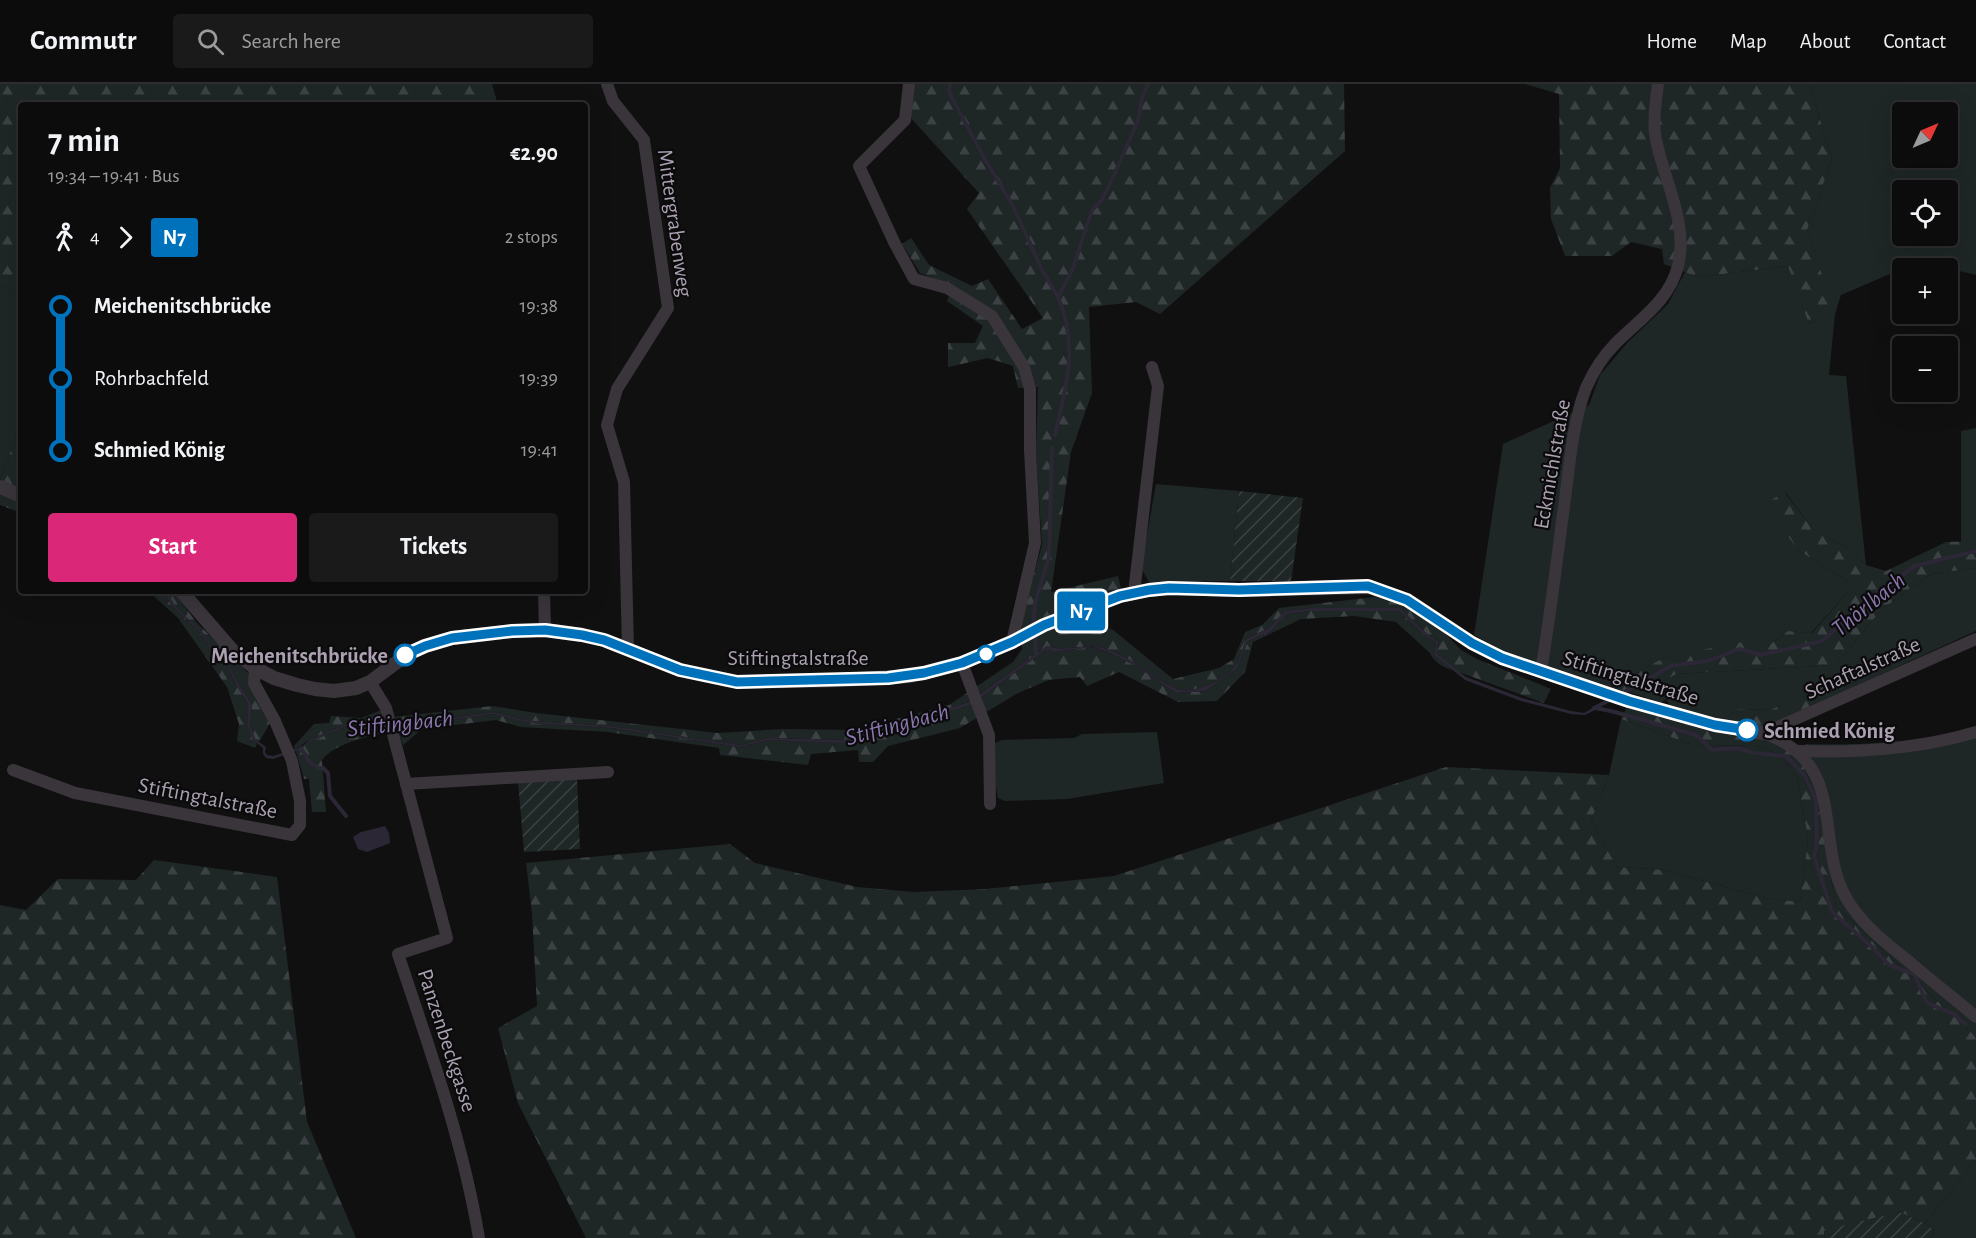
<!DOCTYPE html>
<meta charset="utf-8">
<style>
body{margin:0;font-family:"Alegreya Sans",sans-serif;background:#1b1a1b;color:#f1f3f6;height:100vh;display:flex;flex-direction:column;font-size:22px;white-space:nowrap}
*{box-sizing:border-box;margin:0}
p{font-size:20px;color:#9a9b9d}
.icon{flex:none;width:33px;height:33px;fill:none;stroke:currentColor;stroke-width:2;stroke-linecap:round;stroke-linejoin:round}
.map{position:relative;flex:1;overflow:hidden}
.drawer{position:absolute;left:18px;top:18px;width:570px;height:492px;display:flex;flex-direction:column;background:#0d0c0d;border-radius:6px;box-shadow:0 6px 24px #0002,0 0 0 2px #2d2c2e}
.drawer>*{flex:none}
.badge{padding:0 12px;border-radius:4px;font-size:21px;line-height:39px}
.needle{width:39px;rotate:46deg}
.buttons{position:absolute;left:1892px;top:18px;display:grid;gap:12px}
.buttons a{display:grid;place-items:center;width:66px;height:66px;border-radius:6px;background:#0d0c0d;box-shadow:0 6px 24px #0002,0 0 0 2px #2d2c2e;font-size:30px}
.map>.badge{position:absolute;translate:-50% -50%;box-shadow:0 0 0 3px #fff}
.legs{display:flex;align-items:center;gap:9px;height:66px;padding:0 30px;font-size:20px}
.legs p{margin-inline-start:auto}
.head{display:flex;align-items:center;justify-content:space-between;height:102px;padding:0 30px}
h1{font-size:33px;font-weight:700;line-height:45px}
.action{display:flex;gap:12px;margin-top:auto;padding:12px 30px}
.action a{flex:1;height:69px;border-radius:6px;background:#db2777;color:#fff;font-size:24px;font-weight:700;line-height:69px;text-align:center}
.action a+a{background:#1b1a1b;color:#f1f3f6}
ul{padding:0 30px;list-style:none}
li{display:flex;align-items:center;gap:21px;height:72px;font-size:22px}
li i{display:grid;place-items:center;width:9px;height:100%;margin:0 8px;background:currentColor}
li i::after{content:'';width:15px;height:15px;margin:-8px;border:4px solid;border-radius:50%;background:#0d0c0d}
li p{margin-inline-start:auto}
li:first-child i{background:linear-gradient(#0000 50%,currentColor 0)}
li:last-child i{background:linear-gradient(currentColor 50%,#0000 0)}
header{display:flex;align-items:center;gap:36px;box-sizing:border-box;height:84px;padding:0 30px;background:#0d0c0d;border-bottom:2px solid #2d2c2e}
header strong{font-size:28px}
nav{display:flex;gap:33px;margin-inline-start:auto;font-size:21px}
.search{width:420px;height:54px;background:#1b1a1b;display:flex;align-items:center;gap:15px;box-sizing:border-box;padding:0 21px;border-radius:6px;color:#9a9b9d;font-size:22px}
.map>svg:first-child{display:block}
</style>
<header>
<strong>Commutr</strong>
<div class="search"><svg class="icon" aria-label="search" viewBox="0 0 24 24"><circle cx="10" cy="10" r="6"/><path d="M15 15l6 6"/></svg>Search here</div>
<nav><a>Home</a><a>Map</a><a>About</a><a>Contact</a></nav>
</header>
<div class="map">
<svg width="1976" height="1154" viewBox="0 0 1976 1154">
<defs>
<pattern id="forest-firs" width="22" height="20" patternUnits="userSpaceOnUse" patternTransform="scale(1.5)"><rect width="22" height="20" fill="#1e2626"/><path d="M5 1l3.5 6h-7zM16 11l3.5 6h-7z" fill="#3c4243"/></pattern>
<pattern id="garden-furrows" width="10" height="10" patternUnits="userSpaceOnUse" patternTransform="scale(1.5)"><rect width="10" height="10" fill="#1e2626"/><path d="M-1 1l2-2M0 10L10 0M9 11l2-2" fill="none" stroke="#3c4243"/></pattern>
</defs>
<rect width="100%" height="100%" fill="#111011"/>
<!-- grass -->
<g fill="#1e2626" fill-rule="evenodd">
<path d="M 1809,0 L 1976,0 L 1976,191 L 1951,185 L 1947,187 L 1947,184 L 1904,184 L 1841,211 L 1835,230 L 1829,291 L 1846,292 L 1866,481 L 1844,462 L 1814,446 L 1785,408 L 1798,466 L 1849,498 L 1849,507 L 1811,549 L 1788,547 L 1768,562 L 1665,573 L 1611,603 L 1512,572 L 1474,551 L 1503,360 L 1589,321 L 1600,291 L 1628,258 L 1668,220 L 1685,188 L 1698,193 L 1789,182 L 1809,240 L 1834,230 L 1807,146 L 1832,75 ZM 1902,28 L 1947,28 L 1947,74 L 1902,74 ZM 1902,106 L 1947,106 L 1947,152 L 1902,152 Z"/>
<path d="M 0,201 L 21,213 L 21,339 L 0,396 Z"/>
<path d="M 1976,344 L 1976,457 L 1961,458 L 1961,347 Z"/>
<path d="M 1156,400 L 1239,407 L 1230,497 L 1149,498 L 1141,484 Z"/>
<path d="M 1976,484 L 1976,547 L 1847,606 L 1845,594 L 1770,626 L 1738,625 L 1722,638 L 1673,626 L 1666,615 L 1661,619 L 1641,612 L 1676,590 L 1836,581 L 1881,526 L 1931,490 Z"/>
<path d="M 1621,635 L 1693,661 L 1758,662 L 1779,670 L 1797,693 L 1808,755 L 1800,818 L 1765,814 L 1665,786 L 1617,783 L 1591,737 L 1609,691 Z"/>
<path d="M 1976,642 L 1976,953 L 1836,822 L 1817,714 L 1804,683 L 1805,660 C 1862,661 1922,660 1976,642 Z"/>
<path d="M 1157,648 L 1164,699 L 1067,715 L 1005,717 L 998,714 L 994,693 L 995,659 L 1002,656 L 1074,654 L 1082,650 Z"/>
<path d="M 1976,1076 L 1976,1154 L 1930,1154 L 1935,1147 L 1925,1139 Z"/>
</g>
<!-- forest -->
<g fill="url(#forest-firs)">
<path d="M 0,0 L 492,0 L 498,21 L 21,21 L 21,213 L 0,201 Z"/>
<path d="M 914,0 L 1344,0 L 1345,67 L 1160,230 L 1136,218 L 1089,223 L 1092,309 L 1071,368 L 1051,508 L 1118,492 L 1121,505 L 1053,530 L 1059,546 L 1090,537 L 1113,546 L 1173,595 L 1219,584 L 1234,575 L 1245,548 L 1262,541 L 1279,524 L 1375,513 L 1402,521 L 1439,543 L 1461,566 L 1477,575 L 1551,605 L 1544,619 L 1459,588 L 1436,570 L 1438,557 L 1428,551 L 1400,524 L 1311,524 L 1285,527 L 1269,544 L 1246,555 C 1243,563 1240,578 1234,585 C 1221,597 1191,612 1175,604 C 1151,593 1132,573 1106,565 C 1084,558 1067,569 1047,562 L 969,618 L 845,656 L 768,654 L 741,661 L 610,642 L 530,637 L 494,628 L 438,636 L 351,638 L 311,655 L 295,665 L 294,662 L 314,640 L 329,639 L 331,632 L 361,634 L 382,626 L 385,634 L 492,622 L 536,629 L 718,649 L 783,645 L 854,646 L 949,621 L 1013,578 L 1022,565 L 1022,534 L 1042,461 L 1036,367 L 1038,303 L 1018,304 L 1013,282 L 988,274 L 948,283 L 948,259 L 975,259 L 983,242 L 947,217 L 953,202 L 920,189 L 902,160 L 911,154 L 929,181 L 972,202 L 988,195 L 1022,245 L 1043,234 L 967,125 L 979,109 L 910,33 Z"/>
<path d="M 1525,0 L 1809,0 L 1832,75 L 1807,146 L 1835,230 L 1809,240 L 1788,182 L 1698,193 L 1664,180 L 1662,165 L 1631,158 L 1612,172 L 1565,172 L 1551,135 L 1550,104 L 1560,84 L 1559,10 Z"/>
<path d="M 21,339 L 21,429 L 0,421 L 0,396 Z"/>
<path d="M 1784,408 L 1814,446 L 1844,462 L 1866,481 L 1886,487 L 1946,458 L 1976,457 L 1976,484 L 1931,490 L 1881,526 L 1836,581 L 1676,590 L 1641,612 L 1611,603 L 1665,573 L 1753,556 L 1768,562 L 1788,547 L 1812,549 L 1849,507 L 1849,498 L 1798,466 L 1765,420 Z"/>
<path d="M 148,507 L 162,507 L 173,523 L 203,551 L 210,564 L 224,575 L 235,599 L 248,620 L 248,641 L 257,660 L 255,664 L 237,657 L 239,640 L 227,603 L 178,534 Z"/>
<path d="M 167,507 L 173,507 L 197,539 L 249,590 L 270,639 L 259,658 L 255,655 L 250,641 L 252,620 L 237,597 L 225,574 L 212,563 L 205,551 L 174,522 Z"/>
<path d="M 1309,527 L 1399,527 L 1426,553 L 1436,558 L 1434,571 L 1453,586 C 1443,584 1434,578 1430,569 L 1396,538 L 1354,532 L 1301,535 L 1253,558 L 1245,588 L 1217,617 L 1178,618 L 1119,588 L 1087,602 L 1080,593 L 1049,596 L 1018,609 L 960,644 L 888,662 L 873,678 L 859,678 L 858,666 L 811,670 L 808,681 L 720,671 L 719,664 L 608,648 L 521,643 L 496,636 L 422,645 L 403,661 L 398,646 C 375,651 337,657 322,676 L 326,728 L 312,728 L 309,695 L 304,695 L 296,667 L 312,657 L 351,640 L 439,638 L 495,630 L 530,639 L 611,644 L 740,663 L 769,656 L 844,658 L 971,621 L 1047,565 L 1055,568 L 1091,563 L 1108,568 L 1136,582 L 1176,609 L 1205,607 L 1237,585 L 1248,557 L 1270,548 L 1287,530 Z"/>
<path d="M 1845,593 L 1847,606 L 1760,644 L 1785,663 L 1804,683 L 1817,714 L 1836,822 L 1976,953 L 1976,1076 L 1925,1139 L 1899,1128 L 1824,1147 L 1825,1154 L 586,1154 L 518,1019 L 498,944 L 537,922 L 532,829 L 526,779 L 730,760 L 755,779 L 857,803 L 914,808 L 985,805 L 1114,792 L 1446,683 L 1609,691 L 1591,737 L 1617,783 L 1665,786 L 1765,814 L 1800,818 L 1808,755 L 1797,693 L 1779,670 L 1758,662 L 1693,661 L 1621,635 L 1627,623 L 1712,646 L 1738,625 L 1770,626 Z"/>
<path d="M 154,776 L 277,793 L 307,1038 L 356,1154 L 0,1154 L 0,821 L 26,826 L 58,795 L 136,796 Z"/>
</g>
<!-- garden -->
<g fill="url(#garden-furrows)">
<path d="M 1239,407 L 1303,414 L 1291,497 L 1230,497 Z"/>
<path d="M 577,694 L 580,765 L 524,768 L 518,697 Z"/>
<path d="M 1899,1128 L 1925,1139 L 1935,1147 L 1930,1154 L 1825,1154 L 1824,1146 Z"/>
</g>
<!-- water -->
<g fill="#2b2735">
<path d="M 162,507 L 167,507 L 175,522 L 205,551 L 212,563 L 225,574 L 237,597 L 252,620 L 250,641 L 255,655 L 266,663 L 265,668 L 267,671 L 273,672 L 301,663 L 311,655 L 351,638 L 438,636 L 494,628 L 530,637 L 610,642 L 741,661 L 768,654 L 845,656 L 969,618 L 1047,562 C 1067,569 1084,558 1106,565 C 1132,573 1151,593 1175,604 C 1191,612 1221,597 1233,585 C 1240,578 1243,563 1246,555 L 1269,544 L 1285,527 L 1311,524 L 1400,524 L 1428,551 L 1438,557 L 1437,570 L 1466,593 L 1522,614 L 1571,627 L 1584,629 L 1594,623 L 1597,625 L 1585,631 L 1571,630 L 1521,617 L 1465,596 L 1434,571 L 1436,558 L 1426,553 L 1399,527 L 1309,527 L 1287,530 L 1270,548 L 1248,557 L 1237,585 L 1205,607 L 1176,609 L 1136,582 L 1108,568 L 1092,563 L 1055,568 L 1047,565 L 971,621 L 844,659 L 769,656 L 740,663 L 611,644 L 530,639 L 494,630 L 439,638 L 351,640 L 312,657 L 296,667 L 273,675 L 266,674 L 263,670 L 263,664 L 252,655 L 248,641 L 248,620 L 235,599 L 224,575 L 210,564 L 203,551 L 173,523 Z"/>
<path d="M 385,742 L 389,749 L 390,759 L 367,768 L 358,765 L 353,753 L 361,748 Z"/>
</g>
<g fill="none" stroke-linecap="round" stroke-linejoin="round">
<!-- stream -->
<g stroke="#2b2735" stroke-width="4">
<path d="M 950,0 L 949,8 L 984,74 L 1013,122 L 1042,186 L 1058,213"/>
<path d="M 1055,351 C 1066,304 1079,260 1058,213 L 1072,187 L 1092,126 L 1102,116 L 1110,100 L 1138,37 L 1142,14 L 1148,0"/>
<path d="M 1033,541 L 1035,519 L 1049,473 L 1052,364"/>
<path d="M 1035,554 L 1036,571"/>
<path d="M 1621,610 L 1671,582 L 1708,577 L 1739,565 L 1761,571 L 1822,557 L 1874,511 L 1915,482 L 1976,467"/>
<path d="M 1594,624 L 1612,615"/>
<path d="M 1595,624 L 1611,627 L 1696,651 L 1712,666 L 1736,664 L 1754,669 L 1786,672 L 1805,692 L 1816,716 L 1817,760 L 1814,772 L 1832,828 L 1872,863 L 1889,881 L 1914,890 L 1927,919 L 1954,930 L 1965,940"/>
<path d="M 301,664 L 309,677 L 318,684 L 323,684 L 328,689 L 330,712 L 346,732"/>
</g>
<!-- minor -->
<g stroke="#3a353b" stroke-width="12">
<path d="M 607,0 L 613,17 L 644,56 L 668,224 L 617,305 L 607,341 L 624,398 L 628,566"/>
<path d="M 909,0 L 905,36 L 859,82 L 894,158 L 914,195 L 947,204 L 992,232 L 1024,283 L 1030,305 L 1030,366 L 1035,459 L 1012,558"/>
<path d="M 544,507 L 545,546"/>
<path d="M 1134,509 L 1158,302 L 1152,283"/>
<path d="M 962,579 L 989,651 L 990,720"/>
<path d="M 1541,587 C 1551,527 1558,467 1566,407 C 1570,375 1574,334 1586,304 C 1593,288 1603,272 1616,259 C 1640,235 1669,217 1678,182 C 1689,137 1662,94 1655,50 C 1653,33 1656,16 1658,0"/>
<path d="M 370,598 L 386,624 L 447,854 L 398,870 C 429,963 463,1057 479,1154"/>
<path d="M 1764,649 C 1854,682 1809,763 1852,823 C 1868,846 1891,863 1912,880 C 1933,898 1955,915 1976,933"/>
<path d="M 1764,649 L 1976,555"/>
<path d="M 1798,667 C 1857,669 1919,665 1976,648"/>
<path d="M 13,686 L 75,709 L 292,751 L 300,741 L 300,717 L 292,677 L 275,637 L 254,599 L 255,584"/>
<path d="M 406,700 L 608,688"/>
</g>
<!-- tertiary -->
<g stroke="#3a353b" stroke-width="14">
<path d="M 0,403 L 21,412"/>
<path d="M 181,507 L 233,567 L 255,584 L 274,594 L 297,601 L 315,605 L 334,607 L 356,604 L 370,598 L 405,572 L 425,562 L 452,554 L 512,547 L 545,546 L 582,551 L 604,556 L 680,586 L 737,598 L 843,596 L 910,592 L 962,579 L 1012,558 L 1044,541 L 1120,512 L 1149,506 L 1169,504 L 1239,506 L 1369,503 L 1407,516 L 1472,559 L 1502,574 L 1629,617 L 1715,641 L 1764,649"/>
</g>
</g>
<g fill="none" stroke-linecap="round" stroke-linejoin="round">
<defs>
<path id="line-1" d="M 405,571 L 425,562 L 452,554 L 512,547 L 545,546 L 582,551 L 604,556 L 680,586 L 737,598 L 888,594 L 924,589 L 962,579 L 1012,558 L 1044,541 L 1120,512 L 1149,506 L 1169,504 L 1239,506 L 1368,502 L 1407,516 L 1472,559 L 1502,574 L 1629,617 L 1715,641 L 1747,646"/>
</defs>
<!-- line-1 casing -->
<use href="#line-1" stroke="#fff" stroke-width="14"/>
<!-- line-1 -->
<use href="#line-1" stroke="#0072bc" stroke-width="9"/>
</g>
<!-- markers -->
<g fill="#fff" stroke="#0072bc" stroke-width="3">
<circle cx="986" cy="570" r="8"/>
<circle cx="405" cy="571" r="10"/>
<circle cx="1747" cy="646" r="10"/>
</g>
<g text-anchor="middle" stroke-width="4.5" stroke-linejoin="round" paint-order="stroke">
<!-- street labels -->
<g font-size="22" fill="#aba1b2" stroke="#0c0b0c">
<text transform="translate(676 139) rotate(82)" y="8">Mittergrabenweg</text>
<text transform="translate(1551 380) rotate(-80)" y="8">Eckmichlstraße</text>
<text x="798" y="581">Stiftingtalstraße</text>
<text transform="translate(1862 583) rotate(-24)" y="8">Schaftalstraße</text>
<text transform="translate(1631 593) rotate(17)" y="8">Stiftingtalstraße</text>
<text transform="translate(208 713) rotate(11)" y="8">Stiftingtalstraße</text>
<text transform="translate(448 956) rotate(72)" y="8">Panzenbeckgasse</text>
</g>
<!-- stop labels -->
<g font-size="22" font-weight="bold" fill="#aba1b2" stroke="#0c0b0c" text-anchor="end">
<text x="388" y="579">Meichenitschbrücke</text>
<text x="1764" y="654" text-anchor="start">Schmied König</text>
</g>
<!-- water labels -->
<g font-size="24" font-style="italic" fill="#8a77ae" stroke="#0c0b0c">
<text transform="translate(1868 520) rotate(-39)" y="8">Thörlbach</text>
<text transform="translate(400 639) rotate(-6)" y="8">Stiftingbach</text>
<text transform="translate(897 640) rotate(-15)" y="8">Stiftingbach</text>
</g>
</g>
</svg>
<div class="buttons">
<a><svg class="needle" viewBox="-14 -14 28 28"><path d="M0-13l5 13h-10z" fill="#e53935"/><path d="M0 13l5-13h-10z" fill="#9a9b9d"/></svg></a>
<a><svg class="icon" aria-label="locate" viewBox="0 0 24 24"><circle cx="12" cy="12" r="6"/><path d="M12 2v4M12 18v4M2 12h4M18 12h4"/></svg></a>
<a>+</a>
<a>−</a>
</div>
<b class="badge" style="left:1081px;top:527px;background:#0072bc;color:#fff">N7</b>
<section class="drawer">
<div class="head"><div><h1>7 min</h1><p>19:34 – 19:41 · Bus</p></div><b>€2.90</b></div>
<div class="legs"><svg class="icon" aria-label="walk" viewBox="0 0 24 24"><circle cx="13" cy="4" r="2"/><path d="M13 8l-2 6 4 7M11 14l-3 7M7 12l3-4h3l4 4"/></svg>4<svg class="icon" aria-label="forward" viewBox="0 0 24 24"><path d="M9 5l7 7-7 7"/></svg><b class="badge" style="background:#0072bc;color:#fff">N7</b><p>2 stops</p></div>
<ul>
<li><i style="color:#0072bc"></i><b>Meichenitschbrücke</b><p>19:38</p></li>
<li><i style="color:#0072bc"></i><span>Rohrbachfeld</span><p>19:39</p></li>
<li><i style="color:#0072bc"></i><b>Schmied König</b><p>19:41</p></li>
</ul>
<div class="action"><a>Start</a><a>Tickets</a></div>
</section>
</div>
